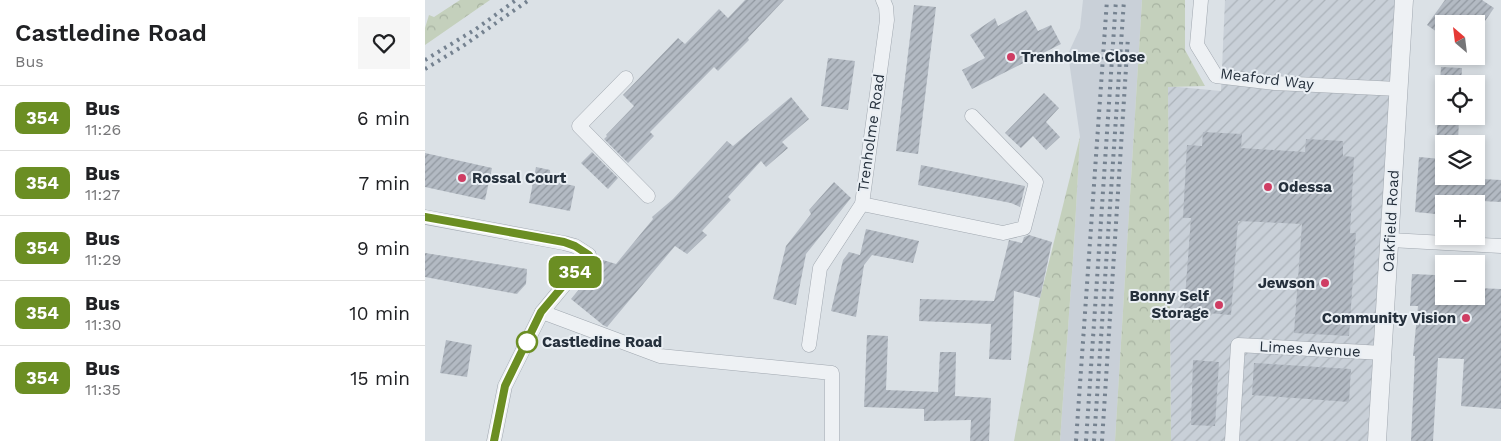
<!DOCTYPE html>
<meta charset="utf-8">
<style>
body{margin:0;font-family:"Work Sans",sans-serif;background:#f6f6f6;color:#202124;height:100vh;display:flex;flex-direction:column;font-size:19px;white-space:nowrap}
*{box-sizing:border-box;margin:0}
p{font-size:16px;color:#757577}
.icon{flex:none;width:28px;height:28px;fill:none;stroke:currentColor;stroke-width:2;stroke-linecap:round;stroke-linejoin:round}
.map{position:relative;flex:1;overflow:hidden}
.details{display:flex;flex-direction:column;background:#fff;width:425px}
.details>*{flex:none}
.badge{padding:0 10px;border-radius:8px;font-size:18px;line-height:32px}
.needle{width:32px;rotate:332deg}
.controls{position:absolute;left:1010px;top:15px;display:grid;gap:10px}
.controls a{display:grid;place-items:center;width:50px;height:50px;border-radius:0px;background:#fff;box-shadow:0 2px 8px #0003;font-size:25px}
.map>.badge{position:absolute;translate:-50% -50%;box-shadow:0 0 0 2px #fff}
.round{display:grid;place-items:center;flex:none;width:52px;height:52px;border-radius:0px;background:#f6f6f6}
.overview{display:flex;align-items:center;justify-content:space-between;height:85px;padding:0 15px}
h1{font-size:24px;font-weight:600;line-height:38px}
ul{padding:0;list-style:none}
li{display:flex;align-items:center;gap:15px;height:65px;padding:0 15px;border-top:1px solid #e0e0e0}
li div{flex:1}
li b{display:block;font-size:19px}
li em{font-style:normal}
li .badge{min-width:55px;font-weight:700;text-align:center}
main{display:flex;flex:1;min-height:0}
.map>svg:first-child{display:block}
</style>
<main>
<section class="details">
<div class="overview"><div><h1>Castledine Road</h1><p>Bus</p></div><a class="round"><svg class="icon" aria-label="heart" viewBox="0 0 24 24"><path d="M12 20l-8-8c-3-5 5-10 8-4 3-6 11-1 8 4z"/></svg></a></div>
<ul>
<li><span class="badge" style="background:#6b8e23;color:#fff">354</span><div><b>Bus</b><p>11:26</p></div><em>6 min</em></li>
<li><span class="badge" style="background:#6b8e23;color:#fff">354</span><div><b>Bus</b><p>11:27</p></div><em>7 min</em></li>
<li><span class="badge" style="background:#6b8e23;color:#fff">354</span><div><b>Bus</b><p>11:29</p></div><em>9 min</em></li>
<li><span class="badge" style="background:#6b8e23;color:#fff">354</span><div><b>Bus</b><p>11:30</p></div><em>10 min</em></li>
<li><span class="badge" style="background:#6b8e23;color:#fff">354</span><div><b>Bus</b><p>11:35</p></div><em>15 min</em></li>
</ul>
</section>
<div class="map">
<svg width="1076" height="441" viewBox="0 0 1076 441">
<defs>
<pattern id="industrial-furrows" width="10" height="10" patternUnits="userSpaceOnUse" patternTransform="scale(1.25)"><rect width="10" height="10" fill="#c9d0d8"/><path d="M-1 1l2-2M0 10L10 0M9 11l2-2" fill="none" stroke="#acb3ba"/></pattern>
<pattern id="forest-crowns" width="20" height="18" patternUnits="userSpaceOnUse" patternTransform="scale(1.25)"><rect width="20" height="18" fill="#c4d0bc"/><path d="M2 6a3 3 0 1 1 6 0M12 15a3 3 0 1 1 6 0" fill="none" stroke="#a8b3a2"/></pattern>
<pattern id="building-hatch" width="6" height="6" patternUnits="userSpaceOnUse" patternTransform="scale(1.25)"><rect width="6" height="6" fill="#b3bac3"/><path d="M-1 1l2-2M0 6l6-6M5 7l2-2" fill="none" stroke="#9198a0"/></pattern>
</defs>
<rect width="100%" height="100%" fill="#dbe1e6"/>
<!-- built -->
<path fill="#c9d0d8" d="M 658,0 L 717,0 L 690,441 L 635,441 L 649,244 L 655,137 L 643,54 L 655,28 Z"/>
<!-- industrial -->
<path fill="url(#industrial-furrows)" d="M 800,0 L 971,0 L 945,441 L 746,441 L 743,86 L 796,91 Z"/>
<!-- forest -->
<g fill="url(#forest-crowns)">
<path d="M 35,0 L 65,0 L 0,45 L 0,28 L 4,15 L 9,17 Z"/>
<path d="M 717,0 L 760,0 L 760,50 L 780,86 L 743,87 L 746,441 L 690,441 Z"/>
<path d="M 655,137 L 649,244 L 635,441 L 589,441 L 615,298 Z"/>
</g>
<!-- building -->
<g fill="url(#building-hatch)">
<path d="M 320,0 L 359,0 L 323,38 L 324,40 L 293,71 L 289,67 L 225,132 L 229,136 L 203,163 L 179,139 L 182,136 L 181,135 L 209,106 L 198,95 L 253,38 L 260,44 L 294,9 L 303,18 Z"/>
<path d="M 1020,0 L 1057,0 L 1069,8 L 1058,24 L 1019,24 L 1019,37 L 1002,25 Z"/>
<path d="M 489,5 L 511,7 L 493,154 L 471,151 Z"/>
<path d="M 601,10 L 613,31 L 626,25 L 636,44 L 547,89 L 537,70 L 560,58 L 545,35 L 570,18 L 573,26 Z"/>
<path d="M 403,58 L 430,61 L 423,110 L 396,106 Z"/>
<path d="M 1016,67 L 1037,68 L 1036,84 L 1015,84 Z"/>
<path d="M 619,93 L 634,108 L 621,122 L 635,137 L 621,150 L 608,136 L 596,148 L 580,133 Z"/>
<path d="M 366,97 L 384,119 L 357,142 L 363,148 L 341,167 L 336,161 L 303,197 L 306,200 L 277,231 L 282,235 L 262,254 L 250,246 L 182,327 L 178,325 L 146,299 L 178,260 L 191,264 L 228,219 L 227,217 L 248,199 L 302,141 L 308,146 Z"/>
<path d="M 1013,116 L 1034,116 L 1033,144 L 1011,144 Z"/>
<path d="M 778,132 L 817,134 L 816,148 L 880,152 L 881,139 L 918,141 L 918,156 L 929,157 L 925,233 L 931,233 L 924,336 L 869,333 L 877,224 L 813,221 L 806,315 L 759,311 L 766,218 L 758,218 L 762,145 L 777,146 Z"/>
<path d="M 167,152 L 193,178 L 183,189 L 156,163 Z"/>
<path d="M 0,153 L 67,168 L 60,200 L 0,187 Z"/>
<path d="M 994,157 L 1017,159 L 1016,177 L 1076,180 L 1076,202 L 1015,199 L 1014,207 L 1011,206 L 1011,214 L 990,212 Z"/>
<path d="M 496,165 L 600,186 L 595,207 L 586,203 L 493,185 Z"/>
<path d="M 111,167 L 125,170 L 126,181 L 150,186 L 145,211 L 104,203 Z"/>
<path d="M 409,182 L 426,198 L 381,254 L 371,305 L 348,299 L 361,246 L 386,214 L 384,210 Z"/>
<path d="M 441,229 L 494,241 L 488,263 L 447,255 L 439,265 L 431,317 L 406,311 L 418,260 L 424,252 L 435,255 Z"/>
<path d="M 604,235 L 627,242 L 615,298 L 589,291 L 586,360 L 564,359 L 566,324 L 494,321 L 495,299 L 569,301 L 584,240 L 597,243 L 599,237 Z"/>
<path d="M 0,253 L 102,269 L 101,284 L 92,294 L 0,277 Z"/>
<path d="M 987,274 L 1010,275 L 1010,285 L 1019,285 L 1019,296 L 1051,296 L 1051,288 L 1076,289 L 1076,409 L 1036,406 L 1039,359 L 1013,358 L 1008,441 L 986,441 L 990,356 L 988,356 L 993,306 L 985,306 Z"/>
<path d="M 442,335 L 463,336 L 461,390 L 513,392 L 515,352 L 531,352 L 530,396 L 566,398 L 564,441 L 545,441 L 546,420 L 499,421 L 499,409 L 439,407 Z"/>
<path d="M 21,340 L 47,345 L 42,377 L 15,373 Z"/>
<path d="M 768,360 L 794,362 L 790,426 L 766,425 Z"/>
<path d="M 829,363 L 926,369 L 924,402 L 827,395 Z"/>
</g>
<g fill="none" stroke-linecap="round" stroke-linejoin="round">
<defs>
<g id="minor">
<path d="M 776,0 L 772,45 L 791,76 L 850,83 L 973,89"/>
<path d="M 201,78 L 154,126 L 223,196"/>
<path d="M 437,204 L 578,233 L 599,228 L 611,182 L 547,116"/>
<path d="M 0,217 L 139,243 L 150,246 L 164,255 L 117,312 L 80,386 L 69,441"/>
<path d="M 965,240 L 1076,246"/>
<path d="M 117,312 L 235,356 L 407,373 L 407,441"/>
<path d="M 384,345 L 395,268 L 437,204 L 462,20 L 461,7 L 458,0"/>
<path d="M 807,441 L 813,345 L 958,353"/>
</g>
<path id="tertiary" d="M 952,441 L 979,0"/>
</defs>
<!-- minor casing -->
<use href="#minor" stroke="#a1a8b0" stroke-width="15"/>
<!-- tertiary casing -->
<use href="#tertiary" stroke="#a1a8b0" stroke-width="19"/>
<!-- minor -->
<use href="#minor" stroke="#eef1f4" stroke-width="14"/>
<!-- tertiary -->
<use href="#tertiary" stroke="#eef1f4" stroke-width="18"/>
<!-- rail -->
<g stroke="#758290" stroke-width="4" stroke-dasharray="2.5 5" stroke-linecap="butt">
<path d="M 0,60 L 51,29 L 91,0"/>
<path d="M 0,69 L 38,46 L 104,0"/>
<path d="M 651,441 L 682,0"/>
<path d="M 661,441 L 691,0"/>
<path d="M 669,441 L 699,0"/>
<path d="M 677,441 L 703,37"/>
</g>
</g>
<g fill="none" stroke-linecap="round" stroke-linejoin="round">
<defs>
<path id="line" d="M 0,217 L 139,242 L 150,246 L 164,255 L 116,312 L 80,386 L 69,441"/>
</defs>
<!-- line casing -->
<use href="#line" stroke="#fff" stroke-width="11"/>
<!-- line -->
<use href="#line" stroke="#6b8e23" stroke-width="8"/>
</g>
<!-- markers -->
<g fill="#cf3d63" stroke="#eaeff4" stroke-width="2">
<circle cx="586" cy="57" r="5"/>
<circle cx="37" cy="178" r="5"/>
<circle cx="843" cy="187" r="5"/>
<circle cx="900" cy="283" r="5"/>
<circle cx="794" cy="305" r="5"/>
<circle cx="1041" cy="318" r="5"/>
</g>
<circle fill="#fff" stroke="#6b8e23" stroke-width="2.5" cx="102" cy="342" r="10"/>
<g text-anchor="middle" stroke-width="4" stroke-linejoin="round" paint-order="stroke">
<!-- poi labels -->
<g font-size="15" font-weight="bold" fill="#25303c" stroke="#eaeff4" text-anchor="start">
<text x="596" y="62">Trenholme Close</text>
<text x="47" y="183">Rossal Court</text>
<text x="853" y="192">Odessa</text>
<text x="890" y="288" text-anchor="end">Jewson</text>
<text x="784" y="301" text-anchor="end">Bonny Self<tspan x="784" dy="17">Storage</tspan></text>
<text x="1031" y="323" text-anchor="end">Community Vision</text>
</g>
<!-- street labels -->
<g font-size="15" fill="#25303c" stroke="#eaeff4">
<text transform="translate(842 79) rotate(7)" y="5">Meaford Way</text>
<text transform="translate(446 133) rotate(-82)" y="5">Trenholme Road</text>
<text transform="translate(966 221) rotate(-87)" y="5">Oakfield Road</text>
<text transform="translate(885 349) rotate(3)" y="5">Limes Avenue</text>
</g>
<!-- stop labels -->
<g font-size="15" font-weight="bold" fill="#25303c" stroke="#eaeff4" text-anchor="start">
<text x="117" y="347">Castledine Road</text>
</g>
</g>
</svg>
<div class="controls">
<a><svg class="needle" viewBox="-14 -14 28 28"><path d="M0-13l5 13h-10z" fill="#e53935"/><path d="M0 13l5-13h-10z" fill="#757577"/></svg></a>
<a><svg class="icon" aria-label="locate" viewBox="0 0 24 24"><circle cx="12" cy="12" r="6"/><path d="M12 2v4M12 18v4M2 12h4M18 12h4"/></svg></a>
<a><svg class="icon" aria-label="layers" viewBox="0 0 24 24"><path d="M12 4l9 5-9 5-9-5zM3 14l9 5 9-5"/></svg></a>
<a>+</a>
<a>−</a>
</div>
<b class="badge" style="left:150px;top:272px;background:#6b8e23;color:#fff">354</b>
</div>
</main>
